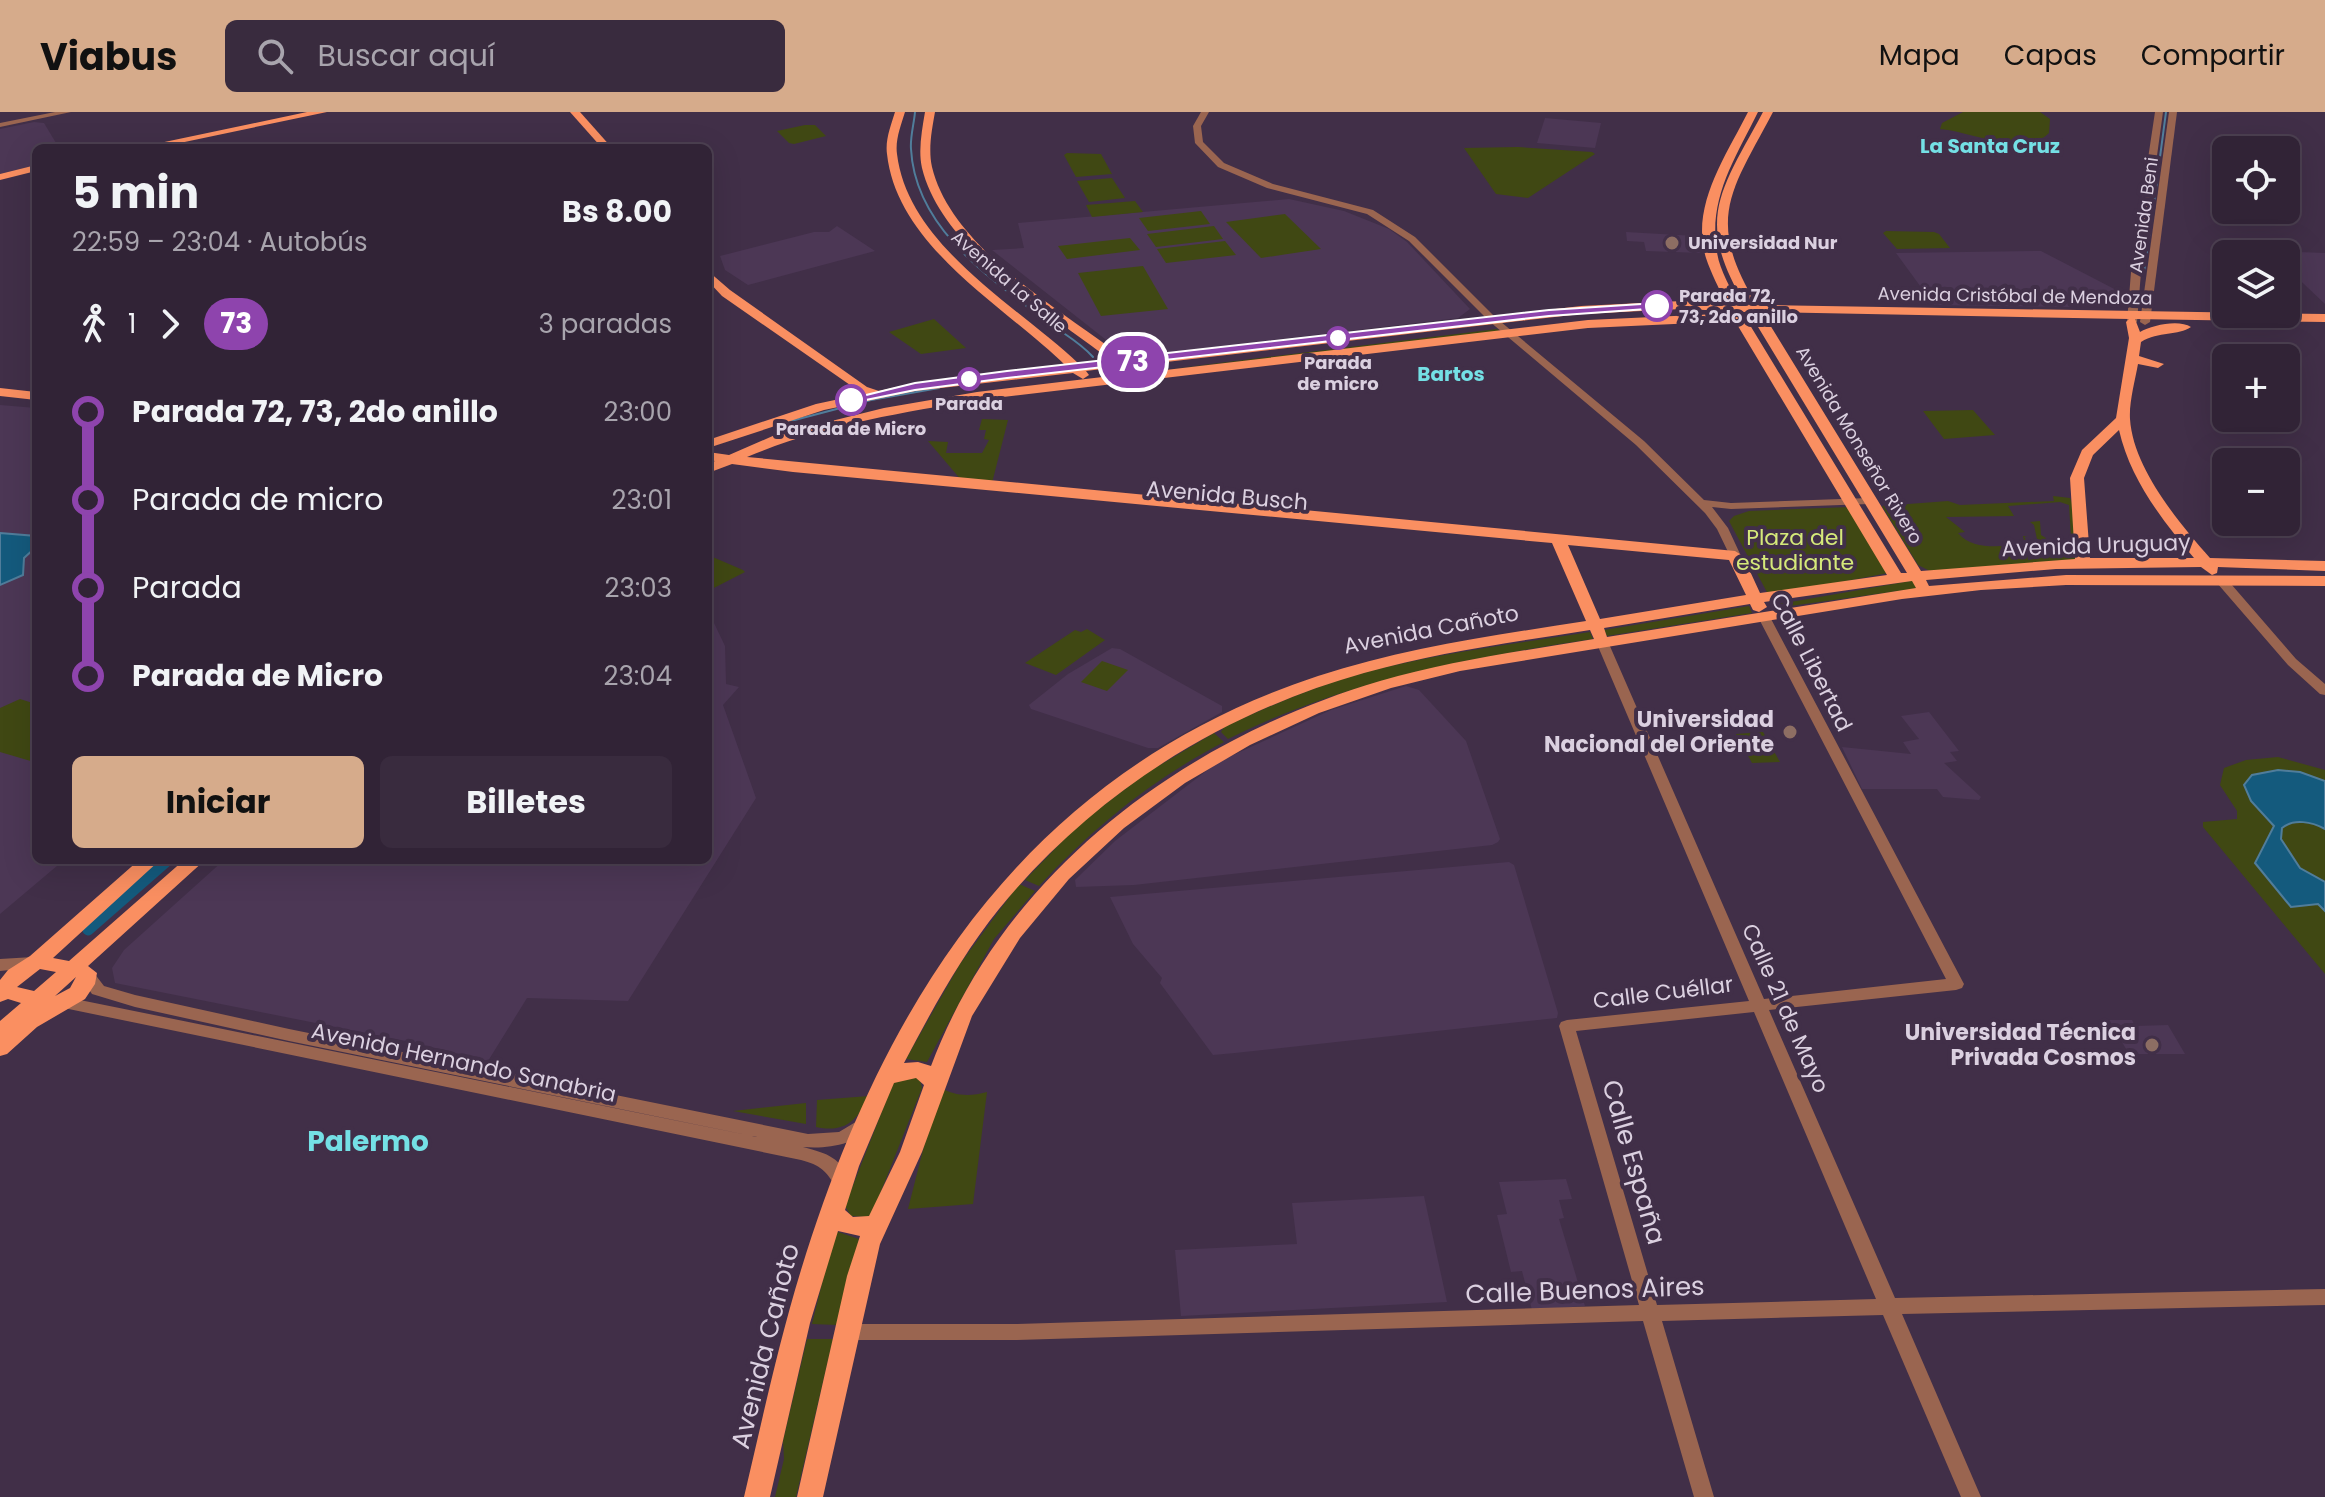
<!DOCTYPE html>
<html lang="es">
<meta charset="utf-8">
<style>
body{margin:0;font-family:Poppins,sans-serif;background:#392b3e;color:#f1f3f6;height:100vh;display:flex;flex-direction:column;font-size:30px;white-space:nowrap}
*{box-sizing:border-box;margin:0}
p{font-size:26px;color:#a8a4ad}
.icon{flex:none;width:44px;height:44px;fill:none;stroke:currentColor;stroke-width:2;stroke-linecap:round;stroke-linejoin:round}
.map{position:relative;flex:1;overflow:hidden}
.panel{position:absolute;left:32px;top:32px;width:680px;height:720px;display:flex;flex-direction:column;background:#312336;border-radius:12px;box-shadow:0 8px 32px #0002,0 0 0 2px #4c4051}
.panel>*{flex:none}
.badge{padding:0 16px;border-radius:26px;font-size:28px;line-height:52px}
.buttons{position:absolute;left:2212px;top:24px;display:grid;gap:16px}
.buttons a{display:grid;place-items:center;width:88px;height:88px;border-radius:12px;background:#312336;box-shadow:0 8px 32px #0002,0 0 0 2px #4c4051;font-size:40px}
.map>.badge{position:absolute;translate:-50% -50%;box-shadow:0 0 0 4px #fff}
.legs{display:flex;align-items:center;gap:12px;height:88px;padding:0 40px;font-size:26px}
.legs p{margin-inline-start:auto}
.headline{display:flex;align-items:center;justify-content:space-between;height:136px;padding:0 40px}
h1{font-size:44px;font-weight:700;line-height:60px}
.action{display:flex;gap:16px;margin-top:auto;padding:16px 40px}
.action a{flex:1;height:92px;border-radius:12px;background:#d6ab8b;color:#111;font-size:32px;font-weight:700;line-height:92px;text-align:center}
.action a+a{background:#392b3e;color:#f1f3f6}
ul{padding:0 40px;list-style:none}
li{display:flex;align-items:center;gap:28px;height:88px;font-size:30px}
li i{display:grid;place-items:center;width:12px;height:100%;margin:0 10px;background:currentColor}
li i::after{content:'';width:20px;height:20px;margin:-10px;border:6px solid;border-radius:50%;background:#312336}
li p{margin-inline-start:auto}
li:first-child i{background:linear-gradient(#0000 50%,currentColor 0)}
li:last-child i{background:linear-gradient(currentColor 50%,#0000 0)}
header{display:flex;align-items:center;gap:48px;box-sizing:border-box;height:112px;padding:0 40px;background:#d6ab8b;color:#111}
header strong{font-size:38px}
nav{display:flex;gap:44px;margin-inline-start:auto;font-size:28px}
.search{width:560px;height:72px;background:#392b3e;display:flex;align-items:center;gap:20px;box-sizing:border-box;padding:0 28px;border-radius:12px;color:#a8a4ad;font-size:30px}
.map>svg:first-child{display:block}
</style>
<header>
<strong>Viabus</strong>
<div class="search"><svg class="icon" aria-label="search" viewBox="0 0 24 24"><circle cx="10" cy="10" r="6"/><path d="M15 15l6 6"/></svg>Buscar aquí</div>
<nav><a>Mapa</a><a>Capas</a><a>Compartir</a></nav>
</header>
<div class="map">
<svg width="2325" height="1385" viewBox="0 0 2325 1385">
<rect width="100%" height="100%" fill="#412f48"/>
<!-- built -->
<g fill="#4c3755">
<path d="M 1545,6 L 1601,11 L 1595,36 L 1537,31 Z"/>
<path d="M 34,10 L 44,11 L 59,36 L 36,36 L 36,53 L 0,62 L 0,17 Z"/>
<path d="M 1289,87 L 1344,99 L 1389,117 L 1407,130 L 1470,197 L 1458,206 L 1137,244 L 1124,242 L 992,138 L 1024,136 L 1018,111 Z"/>
<path d="M 837,114 L 875,139 L 748,173 L 725,158 L 720,144 L 814,120 L 829,120 Z"/>
<path d="M 1626,120 L 1696,124 L 1701,141 L 1646,139 L 1644,130 L 1627,129 Z"/>
<path d="M 2041,139 L 2124,182 L 2076,183 L 2080,188 L 2068,189 L 2073,195 L 1934,193 L 1896,141 Z"/>
<path d="M 2269,139 L 2325,141 L 2325,192 L 2286,155 L 2286,142 Z"/>
<path d="M 0,293 L 36,296 L 36,748 L 64,748 L 0,802 Z"/>
<path d="M 708,507 L 714,511 L 725,534 L 726,572 L 739,575 L 723,593 L 756,686 L 628,889 L 527,886 L 488,949 L 411,930 L 115,871 L 112,856 L 124,838 L 224,748 L 708,748 Z"/>
<path d="M 1112,536 L 1120,537 L 1222,594 L 1222,600 L 1158,636 L 1148,636 L 1031,597 L 1029,593 L 1068,562 Z"/>
<path d="M 1406,574 L 1419,578 L 1466,629 L 1500,727 L 1498,730 L 1492,733 L 1134,773 L 1076,775 L 1075,768 L 1115,729 L 1218,650 L 1331,598 Z"/>
<path d="M 1929,600 L 1959,639 L 1950,640 L 1957,649 L 1944,651 L 1981,685 L 1979,688 L 1943,685 L 1937,677 L 1862,677 L 1842,635 L 1911,642 L 1903,630 L 1919,627 L 1901,604 Z"/>
<path d="M 1509,750 L 1514,753 L 1558,901 L 1557,906 L 1235,941 L 1213,943 L 1160,871 L 1162,866 L 1133,832 L 1110,785 Z"/>
<path d="M 2109,908 L 2132,908 L 2135,914 L 2168,913 L 2185,942 L 2129,942 Z"/>
<path d="M 1566,1067 L 1572,1087 L 1559,1088 L 1564,1106 L 1559,1107 L 1585,1194 L 1532,1198 L 1522,1159 L 1511,1160 L 1497,1103 L 1507,1102 L 1499,1070 Z"/>
<path d="M 1424,1084 L 1447,1190 L 1181,1204 L 1175,1138 L 1297,1132 L 1292,1091 Z"/>
</g>
<!-- green -->
<g fill="#404813" fill-rule="evenodd">
<path d="M 1963,0 L 2040,0 L 2050,7 L 2049,21 C 2025,46 1969,19 1940,17 L 1942,11 Z"/>
<path d="M 805,13 L 815,13 L 826,24 L 794,32 L 789,31 L 777,19 Z"/>
<path d="M 1518,35 L 1592,40 L 1595,42 L 1528,86 L 1496,82 L 1464,36 Z"/>
<path d="M 1067,41 L 1101,42 L 1112,62 L 1076,65 L 1064,43 Z"/>
<path d="M 1112,66 L 1125,86 L 1089,90 L 1077,69 Z"/>
<path d="M 1135,89 L 1143,100 L 1092,105 L 1086,93 Z"/>
<path d="M 1201,99 L 1210,112 L 1148,119 L 1139,106 Z"/>
<path d="M 1285,102 L 1321,137 L 1261,146 L 1226,110 Z"/>
<path d="M 1214,114 L 1223,127 L 1156,135 L 1147,122 Z"/>
<path d="M 1886,119 L 1934,120 L 1939,122 L 1950,136 L 1897,137 L 1883,121 Z"/>
<path d="M 1130,126 L 1140,138 L 1067,147 L 1058,134 Z"/>
<path d="M 1225,129 L 1236,143 L 1166,151 L 1157,137 Z"/>
<path d="M 1143,154 L 1168,197 L 1101,204 L 1078,161 Z"/>
<path d="M 934,207 L 966,236 L 921,242 L 889,220 Z"/>
<path d="M 1497,217 L 1501,221 L 1170,257 Z"/>
<path d="M 1973,298 L 1995,323 L 1944,327 L 1923,299 Z"/>
<path d="M 982,307 L 1008,308 L 992,371 L 962,369 L 928,329 L 948,330 L 946,341 L 982,341 L 989,328 L 984,327 L 986,318 L 979,318 Z"/>
<path d="M 2053,384 L 2070,386 L 2073,393 L 2077,448 L 1930,459 L 1918,453 L 1882,394 L 1948,389 L 1960,393 L 2054,389 ZM 2060,390 L 2069,393 L 2072,441 L 2050,446 L 2046,426 L 2041,423 L 2040,409 L 2030,410 L 2034,413 L 2041,446 L 2028,448 L 2026,436 L 2032,434 L 2024,425 L 2027,424 L 2023,424 L 2025,433 C 2003,433 1974,440 1958,421 L 1965,420 L 1946,405 L 2014,404 L 2008,394 Z"/>
<path d="M 1850,395 L 1888,461 L 1769,484 L 1729,409 L 1734,404 L 1749,399 Z"/>
<path d="M 708,443 L 743,458 L 745,460 L 708,479 Z"/>
<path d="M 1916,468 L 1920,476 L 1783,495 L 1774,493 Z"/>
<path d="M 1749,494 L 1752,501 L 1607,524 L 1604,518 Z"/>
<path d="M 1087,517 L 1105,528 L 1056,563 L 1025,551 L 1075,518 L 1081,520 Z"/>
<path d="M 1590,520 L 1593,527 C 1467,546 1344,569 1228,627 L 1221,620 L 1224,615 C 1270,594 1317,573 1367,560 C 1439,541 1515,532 1590,520 Z"/>
<path d="M 1102,549 L 1128,558 L 1107,579 L 1081,570 Z"/>
<path d="M 20,587 L 36,592 L 34,650 L 0,640 L 0,596 Z"/>
<path d="M 1763,620 L 1780,650 L 1752,651 L 1736,622 Z"/>
<path d="M 1214,621 L 1224,630 C 1154,666 1092,716 1039,774 L 1025,768 L 1079,712 L 1145,662 Z"/>
<path d="M 2278,645 L 2325,658 L 2325,862 L 2203,715 L 2203,710 L 2237,707 L 2237,699 L 2220,673 L 2224,656 L 2246,648 Z"/>
<path d="M 1019,772 L 1035,779 L 994,827 L 927,950 L 906,947 L 960,852 Z"/>
<path d="M 912,963 L 920,968 L 922,976 L 872,1102 L 867,1105 L 851,1104 L 845,1094 L 893,971 Z"/>
<path d="M 939,975 C 955,984 969,985 987,980 L 973,1092 L 908,1097 Z"/>
<path d="M 869,984 C 857,1009 845,1021 816,1015 L 817,988 Z"/>
<path d="M 806,991 L 806,1012 L 733,999 Z"/>
<path d="M 835,1119 L 859,1127 L 837,1213 L 812,1212 Z"/>
<path d="M 807,1227 L 833,1227 L 796,1385 L 775,1385 L 784,1347 L 783,1329 Z"/>
</g>
<!-- water -->
<g fill="#145a7d" stroke="#507d9b" stroke-width="2">
<path d="M 0,421 L 36,424 L 36,435 L 24,446 L 23,463 L 0,473 Z"/>
<path d="M 2278,658 L 2300,660 L 2325,669 L 2325,717 C 2312,710 2294,706 2282,716 L 2281,727 L 2300,756 L 2325,770 L 2325,799 L 2318,792 L 2291,795 L 2255,751 L 2274,714 L 2251,689 L 2244,673 L 2252,663 Z"/>
</g>
<g fill="none" stroke-linecap="round" stroke-linejoin="round">
<!-- stream -->
<g stroke="#507d9b" stroke-width="2">
<path d="M 915,0 C 914,12 910,25 911,37 C 915,115 988,165 1044,207 C 1060,220 1079,229 1093,245"/>
<path d="M 2158,60 L 2166,0"/>
<path d="M 2144,160 L 2158,62"/>
<path d="M 787,310 L 871,288 L 939,276"/>
</g>
<!-- canal -->
<path stroke="#145a7d" stroke-width="11" d="M 88,818 L 168,748"/>
<!-- minor -->
<g fill="#9a6550" fill-rule="evenodd">
<path d="M 55,0 L 71,0 L 0,15 L 0,11 Z"/>
<path d="M 1201,0 L 1209,0 L 1201,14 L 1203,30 L 1224,51 L 1273,72 L 1373,98 L 1415,125 L 1495,205 L 1644,329 L 1704,388 L 1731,391 L 1869,386 L 1875,389 L 1869,392 L 1731,397 L 1712,395 L 1728,416 L 1741,444 L 1735,448 L 1731,446 L 1717,417 L 1705,401 L 1636,333 L 1489,209 L 1409,129 L 1367,102 L 1267,76 L 1218,55 L 1195,31 L 1193,14 Z"/>
<path d="M 2155,0 L 2163,0 L 2141,160 L 2137,210 L 2132,213 L 2127,210 L 2131,160 Z"/>
<path d="M 2169,0 L 2177,0 L 2150,210 L 2145,213 L 2140,210 Z"/>
<path d="M 2221,464 L 2225,465 L 2296,547 L 2325,572 L 2325,583 L 2320,582 L 2288,553 L 2217,471 L 2217,465 Z"/>
<path d="M 1764,501 L 1770,505 L 1964,872 L 1962,876 L 1956,878 L 1769,898 L 1895,1186 L 2325,1177 L 2325,1193 L 1902,1202 L 1981,1385 L 1961,1385 L 1883,1203 L 1662,1209 L 1714,1385 L 1694,1385 L 1643,1209 L 1017,1228 L 847,1228 L 840,1226 L 838,1220 L 840,1214 L 847,1212 L 1017,1212 L 1639,1193 L 1559,914 L 1561,910 L 1567,908 L 1749,889 L 1597,532 L 1599,529 L 1603,528 L 1609,532 L 1764,887 L 1946,867 L 1758,505 ZM 1754,900 L 1876,1187 L 1657,1193 L 1576,919 Z"/>
<path d="M 33,845 L 38,847 L 41,851 L 38,855 L 0,859 L 0,847 Z"/>
<path d="M 88,859 L 94,861 L 104,874 L 135,883 L 289,917 L 808,1022 L 839,1020 L 864,1005 L 870,1007 L 872,1012 C 858,1033 828,1037 803,1035 C 829,1042 840,1045 851,1071 L 848,1076 L 842,1078 L 836,1076 C 827,1059 820,1053 801,1048 L 59,895 L 57,891 L 59,887 L 65,885 L 757,1025 L 289,929 L 135,895 L 92,882 L 80,865 L 82,861 Z"/>
</g>
<!-- major -->
<g fill="#fa8f61" fill-rule="evenodd">
<path d="M 307,0 L 327,0 L 156,36 L 136,36 Z"/>
<path d="M 570,0 L 580,0 L 612,36 L 602,36 Z"/>
<path d="M 895,0 L 905,0 C 901,13 895,28 897,42 C 908,134 1018,194 1079,252 L 1107,249 L 1101,241 C 1040,195 941,134 922,56 C 918,38 922,18 925,0 L 935,0 C 932,17 928,37 932,55 C 950,131 1050,192 1109,235 L 1119,248 L 1581,194 L 1682,189 L 1726,192 C 1719,176 1711,161 1706,146 C 1690,94 1726,44 1748,0 L 1758,0 C 1735,47 1708,86 1717,140 C 1719,157 1731,176 1738,192 L 1745,192 C 1693,107 1722,77 1763,0 L 1773,0 C 1732,78 1704,107 1757,193 L 2325,202 L 2325,210 L 2135,207 L 2140,220 C 2152,213 2179,207 2191,215 C 2178,224 2159,219 2141,230 L 2139,244 L 2164,252 L 2158,256 L 2138,252 C 2135,269 2129,290 2130,307 C 2133,356 2179,411 2210,446 L 2325,449 L 2325,459 L 2218,455 L 2217,461 L 2212,463 L 2201,455 L 2056,457 L 1926,468 L 1929,474 L 2066,463 L 2325,464 L 2325,474 L 2066,473 L 1981,478 L 1902,487 L 1460,559 L 1391,576 L 1319,601 L 1250,633 L 1185,671 L 1124,716 L 1069,767 L 1020,826 L 972,904 L 922,1040 L 880,1132 L 823,1385 L 797,1385 L 847,1164 L 860,1124 L 838,1119 L 810,1211 L 770,1385 L 744,1385 C 762,1309 778,1233 801,1158 C 886,882 1031,659 1318,564 C 1404,536 1496,523 1586,509 L 1552,431 L 793,360 L 732,352 L 708,361 L 708,352 L 715,349 L 708,348 L 708,340 L 729,343 L 775,323 L 884,296 L 977,280 L 1111,264 L 1110,256 L 1086,259 L 1089,263 L 1083,267 L 1073,261 L 915,279 L 824,298 L 708,336 L 708,328 L 816,292 L 863,282 L 722,184 L 708,169 L 708,159 L 730,178 L 867,275 L 879,279 L 915,271 L 1066,254 C 1006,195 897,135 887,42 C 885,28 891,13 895,0 ZM 1682,197 L 1729,199 L 1887,463 L 1760,481 L 1743,444 L 1735,439 L 747,345 C 820,314 899,301 977,288 L 1588,216 L 1717,210 L 1723,206 L 1717,202 L 1588,208 L 1123,263 L 1123,255 L 1581,202 ZM 1742,200 L 1749,200 L 1907,461 L 1901,461 ZM 1762,200 L 2129,207 L 2126,210 L 2129,226 L 2116,306 L 2082,338 L 2070,366 L 2075,447 L 1921,459 ZM 2119,318 C 2130,367 2162,408 2194,446 L 2090,446 L 2084,366 L 2093,343 ZM 1568,433 L 1729,448 L 1746,483 L 1600,507 ZM 1912,469 L 1916,476 L 1607,525 L 1604,516 L 1750,492 L 1753,498 L 1759,500 L 1767,495 L 1764,490 ZM 1590,518 L 1594,527 C 1522,539 1450,549 1380,569 C 1184,627 1004,759 931,954 L 918,950 L 904,951 C 932,898 961,844 999,797 C 1093,682 1221,601 1364,561 C 1438,540 1514,530 1590,518 ZM 916,966 L 924,973 L 900,1040 L 869,1104 L 853,1105 L 845,1098 L 859,1054 L 894,971 Z"/>
<path d="M 36,53 L 36,59 L 0,68 L 0,62 Z"/>
<path d="M 0,276 L 36,280 L 36,288 L 0,284 Z"/>
<path d="M 139,748 L 160,748 L 53,846 L 69,849 L 184,748 L 205,748 L 88,854 L 97,861 L 95,872 L 85,887 L 37,915 L 7,942 L 0,944 L 0,909 L 21,891 L 8,887 L 0,890 L 0,868 L 8,858 L 30,844 ZM 40,857 L 56,860 L 34,879 L 17,875 ZM 76,865 L 70,876 L 55,884 Z"/>
</g>
</g>
<!-- line-1 -->
<path fill="#8e44ad" stroke="#fff" stroke-width="2" d="M 1657,191 L 1662,194 L 1661,196 L 1549,204 L 1007,266 L 915,278 L 851,291 L 846,288 L 915,271 L 1007,259 L 1549,198 Z"/>
<!-- markers -->
<g fill="#8d6e63" stroke="#412f48" stroke-width="3">
<circle cx="1672" cy="131" r="8"/>
<circle cx="1790" cy="620" r="8"/>
<circle cx="2152" cy="933" r="8"/>
</g>
<g fill="#fff" stroke="#8e44ad" stroke-width="4">
<circle cx="1657" cy="194" r="14"/>
<circle cx="1338" cy="226" r="10"/>
<circle cx="969" cy="267" r="10"/>
<circle cx="851" cy="288" r="14"/>
</g>
<g text-anchor="middle" stroke-width="8" stroke-linejoin="round" paint-order="stroke">
<!-- far-street labels -->
<g font-size="18" fill="#dbd0e0" stroke="#412f48">
<text transform="translate(2144 103) rotate(-82)" y="6">Avenida Beni</text>
<text transform="translate(1009 170) rotate(41)" y="6">Avenida La Salle</text>
<text transform="translate(2015 184) rotate(1)" y="6">Avenida Cristóbal de Mendoza</text>
<text transform="translate(1859 333) rotate(59)" y="6">Avenida Monseñor Rivero</text>
</g>
<!-- far-poi labels -->
<g font-size="18" font-weight="bold" fill="#dbd0e0" stroke="#412f48" text-anchor="start">
<text x="1688" y="137">Universidad Nur</text>
</g>
<!-- far-stop labels -->
<g font-size="18" font-weight="bold" fill="#dbd0e0" stroke="#412f48">
<text x="1679" y="190" text-anchor="start">Parada 72,<tspan x="1679" dy="21">73, 2do anillo</tspan></text>
<text x="1338" y="257">Parada<tspan x="1338" dy="21">de micro</tspan></text>
<text x="969" y="298">Parada</text>
<text x="851" y="323">Parada de Micro</text>
</g>
<!-- far-neighbourhood labels -->
<g font-size="20" font-weight="bold" fill="#74e0e5" stroke="#412f48">
<text x="1990" y="41">La Santa Cruz</text>
<text x="1451" y="269">Bartos</text>
</g>
<!-- street labels -->
<g font-size="22" fill="#dbd0e0" stroke="#412f48">
<text transform="translate(1227 383) rotate(5)" y="8">Avenida Busch</text>
<text transform="translate(2096 433) rotate(-2)" y="8">Avenida Uruguay</text>
<text transform="translate(1431 517) rotate(-11)" y="8">Avenida Cañoto</text>
<text transform="translate(1812 550) rotate(63)" y="8">Calle Libertad</text>
<text transform="translate(1663 880) rotate(-7)" y="8">Calle Cuéllar</text>
<text transform="translate(1786 896) rotate(66)" y="8">Calle 21 de Mayo</text>
<text transform="translate(464 950) rotate(12)" y="8">Avenida Hernando Sanabria</text>
</g>
<!-- park labels -->
<g font-size="22" fill="#d5e97a" stroke="#412f48">
<text x="1795" y="433">Plaza del<tspan x="1795" dy="25">estudiante</tspan></text>
</g>
<!-- poi labels -->
<g font-size="22" font-weight="bold" fill="#dbd0e0" stroke="#412f48" text-anchor="end">
<text x="1774" y="615">Universidad<tspan x="1774" dy="25">Nacional del Oriente</tspan></text>
<text x="2136" y="928">Universidad Técnica<tspan x="2136" dy="25">Privada Cosmos</tspan></text>
</g>
<!-- near-street labels -->
<g font-size="26" fill="#dbd0e0" stroke="#412f48">
<text transform="translate(1634 1050) rotate(74)" y="9">Calle España</text>
<text transform="translate(1585 1178) rotate(-2)" y="9">Calle Buenos Aires</text>
<text transform="translate(765 1234) rotate(-76)" y="9">Avenida Cañoto</text>
</g>
<!-- near-neighbourhood labels -->
<g font-size="28" font-weight="bold" fill="#74e0e5" stroke="#412f48">
<text x="368" y="1039">Palermo</text>
</g>
</g>
</svg>
<div class="buttons">
<a><svg class="icon" aria-label="locate" viewBox="0 0 24 24"><circle cx="12" cy="12" r="6"/><path d="M12 2v4M12 18v4M2 12h4M18 12h4"/></svg></a>
<a><svg class="icon" aria-label="layers" viewBox="0 0 24 24"><path d="M12 4l9 5-9 5-9-5zM3 14l9 5 9-5"/></svg></a>
<a>+</a>
<a>−</a>
</div>
<b class="badge" style="left:1133px;top:250px;background:#8e44ad;color:#fff">73</b>
<section class="panel">
<div class="headline"><div><h1>5 min</h1><p>22:59 – 23:04 · Autobús</p></div><b>Bs 8.00</b></div>
<div class="legs"><svg class="icon" aria-label="walk" viewBox="0 0 24 24"><circle cx="13" cy="4" r="2"/><path d="M13 8l-2 6 4 7M11 14l-3 7M7 12l3-4h3l4 4"/></svg>1<svg class="icon" aria-label="forward" viewBox="0 0 24 24"><path d="M9 5l7 7-7 7"/></svg><b class="badge" style="background:#8e44ad;color:#fff">73</b><p>3 paradas</p></div>
<ul>
<li><i style="color:#8e44ad"></i><b>Parada 72, 73, 2do anillo</b><p>23:00</p></li>
<li><i style="color:#8e44ad"></i><span>Parada de micro</span><p>23:01</p></li>
<li><i style="color:#8e44ad"></i><span>Parada</span><p>23:03</p></li>
<li><i style="color:#8e44ad"></i><b>Parada de Micro</b><p>23:04</p></li>
</ul>
<div class="action"><a>Iniciar</a><a>Billetes</a></div>
</section>
</div>
